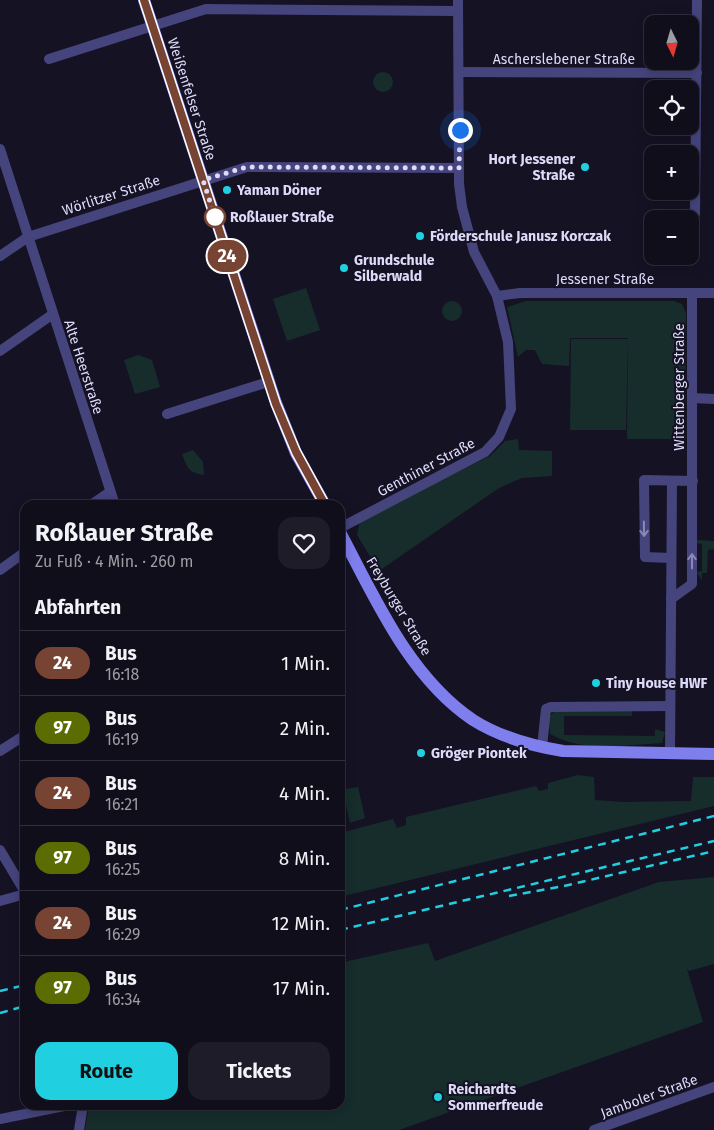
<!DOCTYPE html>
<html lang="de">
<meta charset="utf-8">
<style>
body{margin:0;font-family:"Fira Sans",sans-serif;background:#1e1c28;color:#f1f3f6;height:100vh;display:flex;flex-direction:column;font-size:19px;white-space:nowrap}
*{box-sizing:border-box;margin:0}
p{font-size:16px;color:#9c9ca3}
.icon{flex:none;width:28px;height:28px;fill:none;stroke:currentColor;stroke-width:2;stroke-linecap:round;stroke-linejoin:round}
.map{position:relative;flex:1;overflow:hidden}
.sheet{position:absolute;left:20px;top:500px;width:325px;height:610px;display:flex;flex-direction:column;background:#100e1b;border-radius:15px;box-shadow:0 2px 12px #0003,0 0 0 1px #302e3a}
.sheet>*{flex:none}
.badge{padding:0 10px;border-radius:16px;font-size:18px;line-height:32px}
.needle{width:32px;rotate:175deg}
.fabs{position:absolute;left:644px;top:15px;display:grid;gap:10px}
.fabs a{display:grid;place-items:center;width:55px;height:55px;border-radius:10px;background:#100e1b;box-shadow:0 2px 12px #0003,0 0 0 1px #302e3a;font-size:25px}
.you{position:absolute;width:25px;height:25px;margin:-12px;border:4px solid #fff;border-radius:50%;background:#1a73e8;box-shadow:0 0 0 8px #1a73e833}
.map>.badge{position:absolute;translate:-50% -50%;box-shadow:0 0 0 2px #fff}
h2{padding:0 15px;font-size:19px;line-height:45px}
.round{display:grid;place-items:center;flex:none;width:52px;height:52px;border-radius:15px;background:#1e1c28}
.head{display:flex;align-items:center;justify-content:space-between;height:85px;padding:0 15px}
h1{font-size:24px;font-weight:700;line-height:38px}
.action{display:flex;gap:10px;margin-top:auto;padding:10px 15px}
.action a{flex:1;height:58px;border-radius:15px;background:#20d0e0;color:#111;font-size:20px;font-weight:700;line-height:58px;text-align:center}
.action a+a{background:#1e1c28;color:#f1f3f6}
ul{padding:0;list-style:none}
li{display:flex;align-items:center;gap:15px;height:65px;padding:0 15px;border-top:1px solid #302e3a}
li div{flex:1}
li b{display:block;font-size:19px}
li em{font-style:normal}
li .badge{min-width:55px;font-weight:700;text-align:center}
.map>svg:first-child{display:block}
</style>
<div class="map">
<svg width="714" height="1130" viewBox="0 0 714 1130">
<rect width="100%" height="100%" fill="#151224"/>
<!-- green -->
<g fill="#162d2c">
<circle cx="383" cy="82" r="10"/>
<path d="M 306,288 L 320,330 L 287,341 L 273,299 Z"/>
<path d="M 526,301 L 674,301 L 682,304 L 686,313 L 685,439 L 627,439 L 628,338 L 570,338 L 569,366 L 542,364 L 535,350 L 526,350 L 518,357 L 507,307 Z"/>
<circle cx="452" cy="311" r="10"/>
<path d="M 571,339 L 628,339 L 626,430 L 570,430 Z"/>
<path d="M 138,355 L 152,360 L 160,387 L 135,394 L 124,360 Z"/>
<path d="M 518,439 L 519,450 L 552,451 L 552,476 L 522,478 L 499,488 L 379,571 L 357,535 L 360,520 L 490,456 L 505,441 Z"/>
<path d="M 193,450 L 203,462 L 204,475 C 189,473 187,468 182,454 Z"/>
<path d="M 697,540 L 714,541 L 714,549 L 708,550 L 707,573 L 702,573 L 702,580 L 696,572 L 702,571 L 702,544 L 697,543 Z"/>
<path d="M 632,710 L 632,716 L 564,716 L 564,735 L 655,736 L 655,729 L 665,732 L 662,743 C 626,745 583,753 550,734 L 549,718 L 554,711 Z"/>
<path d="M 578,775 L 594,777 L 595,800 L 623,802 L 691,801 L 693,777 L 714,777 L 714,806 L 340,897 L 340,833 L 393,819 L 397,828 L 406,825 L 406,817 L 536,786 L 539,791 L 548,789 L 548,783 Z"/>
<path d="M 358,787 L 365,818 L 350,823 L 346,805 L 340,806 L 340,790 Z"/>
<path d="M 714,877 L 714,964 L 689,971 L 687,969 L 703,1022 L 399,1130 L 85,1130 L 89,1105 L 340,1105 L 340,963 L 428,943 L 435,961 L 659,882 Z"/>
</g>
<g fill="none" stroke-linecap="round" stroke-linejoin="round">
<!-- street -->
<g stroke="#45447d" stroke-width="10">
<path d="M 49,59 L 206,9 L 458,11"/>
<path d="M 460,72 L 697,73"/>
<path d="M 0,149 L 115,505"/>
<path d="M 695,214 L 697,0"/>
<path d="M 0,256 L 28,237 L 247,167 L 459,168"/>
<path d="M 497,296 L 520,293 L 714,293"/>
<path d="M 0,351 L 53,314"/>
<path d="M 692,398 L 714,399"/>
<path d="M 167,414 L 268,382"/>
<path d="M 91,505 L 110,492"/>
<path d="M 340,528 L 485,452 L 499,437 L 511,409 L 508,342 L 497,296 L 474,252 L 462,207 L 459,184 L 458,0"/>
<path d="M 671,558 L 645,557 L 644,480 L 693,481"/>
<path d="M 0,570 L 25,552"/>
<path d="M 671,599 L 692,584 L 692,293"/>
<path d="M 542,747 L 546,709 L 551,707 L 670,706"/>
<path d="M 0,751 L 25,735"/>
<path d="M 670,754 L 672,481"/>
<path d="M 0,850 L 25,892"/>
<path d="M 0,901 L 25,894"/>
<path d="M 0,1119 L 69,1105"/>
<path d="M 79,1130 L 83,1105"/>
<path d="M 594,1130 L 714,1087"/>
</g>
<!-- secondary -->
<g stroke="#7f7eed" stroke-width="12">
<path d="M 144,0 L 276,403 L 296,453 L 325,505"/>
<path d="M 340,532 C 375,598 409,677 473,720 C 500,737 532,746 563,751 L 714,754"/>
</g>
<!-- rail -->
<g stroke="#20d0e0" stroke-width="2.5" stroke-dasharray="8 6" stroke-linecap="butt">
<path d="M 509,896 L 564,886 L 714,851"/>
<path d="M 340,910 L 714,816"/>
<path d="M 340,930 L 714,841"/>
<path d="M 0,991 L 25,985"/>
<path d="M 0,1013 L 25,1006"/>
</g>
</g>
<!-- one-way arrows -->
<defs><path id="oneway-shaft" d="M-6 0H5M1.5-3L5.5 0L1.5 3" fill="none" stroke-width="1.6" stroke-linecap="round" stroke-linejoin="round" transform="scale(1.25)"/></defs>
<g stroke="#8a88b5">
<use href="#oneway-shaft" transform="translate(644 529) rotate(89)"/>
<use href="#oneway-shaft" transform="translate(692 561) rotate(-90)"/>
</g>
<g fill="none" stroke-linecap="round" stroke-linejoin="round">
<defs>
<path id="line" d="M 144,0 L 276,404 L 296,452 L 325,505"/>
</defs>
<!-- line casing -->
<use href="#line" stroke="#fff" stroke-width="11"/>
<!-- line -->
<use href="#line" stroke="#774332" stroke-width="8"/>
<!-- walk -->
<path stroke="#dedbfa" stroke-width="5" stroke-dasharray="0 9" d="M 215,217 L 203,180 L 247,167 L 459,168 L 460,130"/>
</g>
<!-- markers -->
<g fill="#20d0e0" stroke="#151224" stroke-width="2">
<circle cx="585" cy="167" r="5"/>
<circle cx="227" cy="190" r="5"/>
<circle cx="420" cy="236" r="5"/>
<circle cx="344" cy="268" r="5"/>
<circle cx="596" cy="683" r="5"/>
<circle cx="421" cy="753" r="5"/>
<circle cx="438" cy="1097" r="5"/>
</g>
<circle fill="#fff" stroke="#774332" stroke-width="2.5" cx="215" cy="217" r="10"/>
<g text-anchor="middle" stroke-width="4" stroke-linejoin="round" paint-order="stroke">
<!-- street labels -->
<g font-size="14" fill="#dedbfa" stroke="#151224">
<text x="564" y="64">Ascherslebener Straße</text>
<text transform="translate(192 99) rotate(72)" y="5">Weißenfelser Straße</text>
<text transform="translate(111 195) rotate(-18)" y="5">Wörlitzer Straße</text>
<text x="605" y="284">Jessener Straße</text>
<text transform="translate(84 367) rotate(72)" y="5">Alte Heerstraße</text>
<text transform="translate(679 387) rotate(-90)" y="5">Wittenberger Straße</text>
<text transform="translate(426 467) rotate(-28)" y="5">Genthiner Straße</text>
<text transform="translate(399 606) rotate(59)" y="5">Freyburger Straße</text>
<text transform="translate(649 1096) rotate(-20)" y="5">Jamboler Straße</text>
</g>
<!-- poi labels -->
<g font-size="14" font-weight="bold" fill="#dedbfa" stroke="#151224" text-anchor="start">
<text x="575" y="164" text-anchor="end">Hort Jessener<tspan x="575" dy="16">Straße</tspan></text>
<text x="237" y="195">Yaman Döner</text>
<text x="430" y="241">Förderschule Janusz Korczak</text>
<text x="354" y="265">Grundschule<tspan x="354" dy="16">Silberwald</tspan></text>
<text x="606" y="688">Tiny House HWF</text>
<text x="431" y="758">Gröger Piontek</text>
<text x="448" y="1094">Reichardts<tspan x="448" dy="16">Sommerfreude</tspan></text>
</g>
<!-- stop labels -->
<g font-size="14" font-weight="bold" fill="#dedbfa" stroke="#151224" text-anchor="start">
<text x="230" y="222">Roßlauer Straße</text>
</g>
</g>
</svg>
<div class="fabs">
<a><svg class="needle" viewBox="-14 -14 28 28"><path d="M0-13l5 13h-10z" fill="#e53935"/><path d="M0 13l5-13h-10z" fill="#9c9ca3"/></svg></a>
<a><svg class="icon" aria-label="locate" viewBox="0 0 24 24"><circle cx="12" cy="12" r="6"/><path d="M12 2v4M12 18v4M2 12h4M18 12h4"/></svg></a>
<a>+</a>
<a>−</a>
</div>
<div class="you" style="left:460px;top:130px"></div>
<b class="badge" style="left:227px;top:256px;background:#774332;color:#fff">24</b>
<section class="sheet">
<div class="head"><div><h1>Roßlauer Straße</h1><p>Zu Fuß · 4 Min. · 260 m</p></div><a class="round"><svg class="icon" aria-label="heart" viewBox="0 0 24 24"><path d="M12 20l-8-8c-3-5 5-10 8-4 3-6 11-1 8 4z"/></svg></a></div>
<h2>Abfahrten</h2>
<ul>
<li><span class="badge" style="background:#774332;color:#fff">24</span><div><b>Bus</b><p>16:18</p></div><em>1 Min.</em></li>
<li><span class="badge" style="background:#5a6c02;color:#fff">97</span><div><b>Bus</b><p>16:19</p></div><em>2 Min.</em></li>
<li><span class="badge" style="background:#774332;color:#fff">24</span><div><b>Bus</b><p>16:21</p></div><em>4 Min.</em></li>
<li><span class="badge" style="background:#5a6c02;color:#fff">97</span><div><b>Bus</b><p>16:25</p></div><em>8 Min.</em></li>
<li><span class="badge" style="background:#774332;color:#fff">24</span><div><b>Bus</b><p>16:29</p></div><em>12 Min.</em></li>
<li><span class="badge" style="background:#5a6c02;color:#fff">97</span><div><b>Bus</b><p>16:34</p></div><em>17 Min.</em></li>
</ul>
<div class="action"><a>Route</a><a>Tickets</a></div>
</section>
</div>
